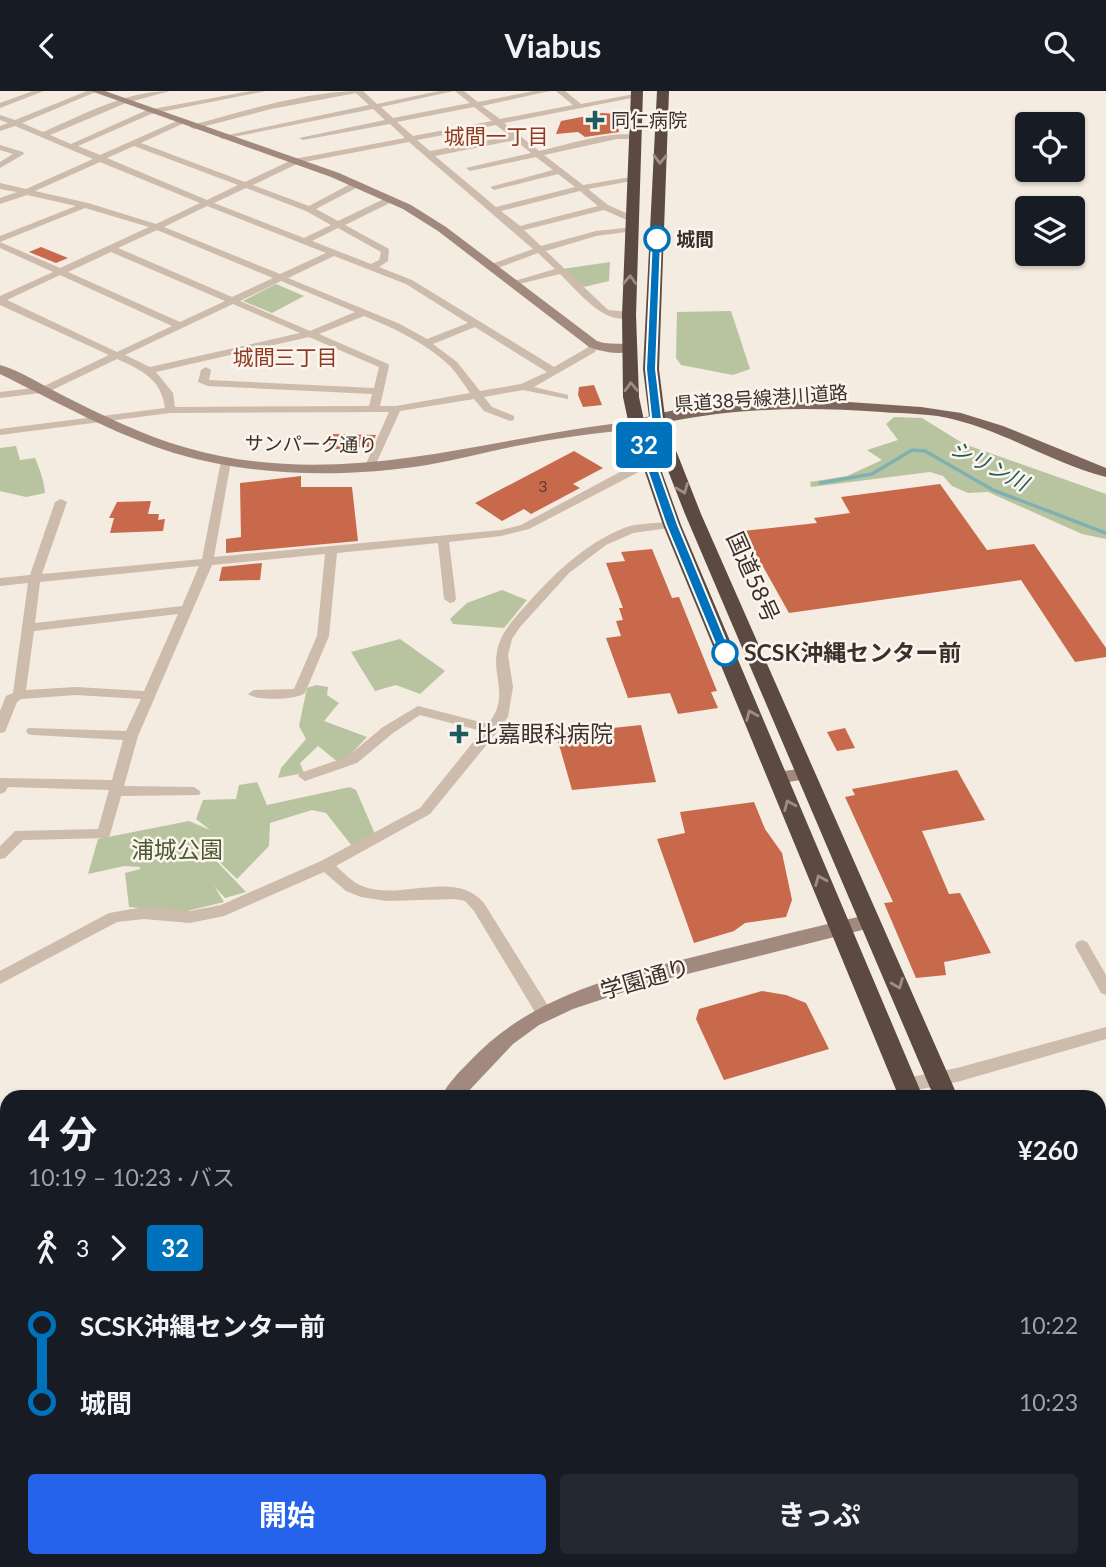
<!DOCTYPE html>
<html lang="ja">
<meta charset="utf-8">
<style>
body{margin:0;font-family:Lato,"Noto Sans JP",sans-serif;background:#242831;color:#f1f3f6;height:100vh;display:flex;flex-direction:column;font-size:26px;white-space:nowrap}
*{box-sizing:border-box;margin:0}
p{font-size:23px;color:#9ea1a6}
.icon{flex:none;width:38px;height:38px;fill:none;stroke:currentColor;stroke-width:2;stroke-linecap:round;stroke-linejoin:round}
.map{position:relative;flex:1;overflow:hidden}
.panel{position:absolute;left:0px;top:999px;width:1106px;height:478px;display:flex;flex-direction:column;background:#171b24;border-radius:21px 21px 0 0;box-shadow:0 2px 5px #0004}
.panel>*{flex:none}
.badge{padding:0 14px;border-radius:5px;font-size:24px;line-height:46px}
.buttons{position:absolute;left:1015px;top:21px;display:grid;gap:14px}
.buttons a{display:grid;place-items:center;width:70px;height:70px;border-radius:7px;background:#171b24;box-shadow:0 2px 5px #0004;font-size:35px}
.map>.badge{position:absolute;translate:-50% -50%;box-shadow:0 0 0 4px #fff}
.legs{display:flex;align-items:center;gap:10px;height:77px;padding:0 28px;font-size:23px}
.legs p{margin-inline-start:auto}
.overview{display:flex;align-items:center;justify-content:space-between;height:119px;padding:0 28px}
h1{font-size:38px;font-weight:700;line-height:52px}
.action{display:flex;gap:14px;margin-top:auto;padding:14px 28px}
.action a{flex:1;height:80px;border-radius:7px;background:#2563eb;color:#fff;font-size:28px;font-weight:700;line-height:80px;text-align:center}
.action a+a{background:#242831;color:#f1f3f6}
ul{padding:0 28px;list-style:none}
li{display:flex;align-items:center;gap:24px;height:77px;font-size:26px}
li i{display:grid;place-items:center;width:10px;height:100%;margin:0 9px;background:currentColor}
li i::after{content:'';width:18px;height:18px;margin:-9px;border:5px solid;border-radius:50%;background:#171b24}
li p{margin-inline-start:auto}
li:first-child i{background:linear-gradient(#0000 50%,currentColor 0)}
li:last-child i{background:linear-gradient(currentColor 50%,#0000 0)}
header{display:flex;justify-content:space-between;align-items:center;height:91px;padding:0 28px;background:#171b24;font-size:32px;font-weight:700}
.map>svg:first-child{display:block}
</style>
<header><svg class="icon" aria-label="back" viewBox="0 0 24 24"><path d="M15 5l-7 7 7 7"/></svg>Viabus<svg class="icon" aria-label="search" viewBox="0 0 24 24"><circle cx="10" cy="10" r="6"/><path d="M15 15l6 6"/></svg></header>
<div class="map">
<svg width="1106" height="1476" viewBox="0 0 1106 1476">
<rect width="100%" height="100%" fill="#f4ebe1"/>
<!-- green -->
<g fill="#b8c4a0">
<path d="M 610,171 L 609,190 L 584,196 L 562,178 Z"/>
<path d="M 276,193 L 304,205 L 272,222 L 243,210 Z"/>
<path d="M 731,220 L 750,278 L 733,284 L 681,274 L 676,267 L 677,221 Z"/>
<path d="M 894,326 L 922,327 L 964,353 L 1106,403 L 1106,448 L 1082,443 L 988,401 L 968,402 L 952,395 L 943,385 L 930,381 L 811,396 L 810,391 L 847,385 L 882,369 L 867,359 L 898,349 L 886,333 Z"/>
<path d="M 16,355 L 20,369 L 35,367 C 39,377 44,388 45,402 L 26,406 L 0,400 L 0,357 Z"/>
<path d="M 502,499 L 527,509 L 504,537 L 453,533 L 450,528 L 467,512 Z"/>
<path d="M 400,548 L 445,580 L 420,603 L 396,594 L 375,600 L 351,561 Z"/>
<path d="M 316,594 L 328,596 L 327,604 L 339,612 L 324,630 L 367,646 L 348,666 L 338,671 L 318,655 L 300,672 L 304,682 L 278,687 L 281,677 L 306,648 L 299,635 L 307,597 Z"/>
<path d="M 257,691 L 267,714 L 350,696 L 356,699 L 375,743 L 352,755 L 326,722 L 312,719 L 270,732 L 269,755 L 237,788 L 204,756 L 218,745 L 203,756 L 246,801 L 225,807 L 214,795 L 224,811 L 183,821 L 129,816 L 125,782 L 140,778 L 140,776 L 124,775 L 88,783 L 98,748 L 189,730 L 210,739 L 196,728 L 203,709 L 236,708 L 239,694 Z"/>
</g>
<g fill="none" stroke-linecap="round" stroke-linejoin="round">
<!-- stream -->
<path stroke="#7fb0b2" stroke-width="3.5" d="M 820,392 L 872,383 L 912,359 L 925,360 L 993,399 L 1106,442"/>
</g>
<!-- building -->
<g fill="#c8694b">
<path d="M 602,22 L 617,23 L 619,41 L 585,46 L 578,41 L 556,43 L 561,30 Z"/>
<path d="M 41,156 L 68,167 L 56,172 L 29,161 Z"/>
<path d="M 594,294 L 602,314 L 583,316 L 578,304 L 579,296 Z"/>
<path d="M 333,343 L 376,344 L 371,356 L 354,356 L 353,359 L 335,358 L 336,354 L 329,354 Z"/>
<path d="M 574,360 L 603,377 L 573,393 L 580,397 L 531,423 L 524,418 L 502,430 L 475,412 Z"/>
<path d="M 301,385 L 301,396 L 352,396 L 358,450 L 226,462 L 226,448 L 241,446 L 240,392 Z"/>
<path d="M 940,393 L 987,459 L 1034,453 L 1106,557 L 1106,566 L 1075,571 L 1021,489 L 789,522 L 743,440 L 817,432 L 814,427 L 850,422 L 841,406 Z"/>
<path d="M 151,410 L 148,423 L 159,423 L 158,429 L 165,428 L 163,440 L 110,442 L 114,427 L 109,427 L 117,411 Z"/>
<path d="M 652,458 L 672,507 L 679,506 L 717,600 L 711,601 L 718,617 L 678,623 L 670,602 L 628,607 L 606,547 L 621,545 L 616,530 L 623,529 L 619,517 L 623,517 L 606,472 L 625,470 L 621,461 Z"/>
<path d="M 262,472 L 260,489 L 219,490 L 222,476 Z"/>
<path d="M 641,634 L 656,691 L 572,699 L 556,643 Z"/>
<path d="M 845,637 L 855,657 L 837,660 L 827,641 Z"/>
<path d="M 957,679 L 985,729 L 922,740 L 949,803 L 960,802 L 991,862 L 944,871 L 946,884 L 916,887 L 884,812 L 893,811 L 845,706 L 855,704 L 852,698 Z"/>
<path d="M 754,711 L 765,738 L 782,762 L 792,809 L 786,826 L 745,832 L 734,840 L 694,852 L 657,748 L 685,742 L 680,721 Z"/>
<path d="M 762,900 L 786,904 L 806,912 L 829,958 L 724,989 L 696,928 L 699,918 Z"/>
</g>
<g fill="none" stroke-linecap="round" stroke-linejoin="round">
<!-- street -->
<g fill="#cdbbac" fill-rule="evenodd">
<path d="M 33,0 L 44,0 L 0,17 L 0,12 Z"/>
<path d="M 87,0 L 98,0 L 22,32 L 43,41 C 83,24 125,0 170,0 L 126,12 L 50,44 L 71,53 L 147,19 L 251,0 L 266,0 L 151,23 L 78,55 L 100,64 L 179,29 L 182,29 L 182,33 L 141,52 L 245,91 L 294,68 L 405,47 L 390,33 L 303,49 L 299,47 L 385,29 L 373,18 L 223,48 L 219,46 L 369,14 L 356,2 L 271,18 L 194,38 L 190,36 L 191,34 C 246,20 305,0 363,0 L 377,13 L 439,0 L 454,0 L 381,16 L 393,27 L 470,12 L 455,0 L 464,0 L 478,11 L 534,0 L 550,0 L 482,15 L 500,28 L 573,14 L 556,0 L 565,0 L 581,13 L 640,2 L 640,6 L 637,6 L 504,32 L 539,60 C 562,55 621,36 640,46 L 636,48 L 617,48 L 544,64 L 583,94 L 637,85 L 637,89 L 588,98 L 608,114 L 635,126 L 635,130 L 629,130 L 604,119 L 524,139 L 541,155 L 596,140 L 634,136 L 634,140 L 596,145 L 546,160 L 608,219 L 629,221 L 634,224 C 608,240 577,199 560,183 L 511,195 L 511,191 L 555,178 L 538,162 L 495,178 L 489,178 L 489,174 L 533,158 L 409,51 L 299,72 L 253,94 L 309,115 L 354,91 L 360,91 L 360,95 L 316,118 L 338,130 L 388,106 L 394,106 L 394,110 L 345,134 L 389,158 L 388,170 L 379,176 L 412,189 L 554,276 L 587,257 L 590,251 L 596,251 L 598,253 L 595,261 L 534,296 L 568,304 L 568,308 L 523,299 L 484,306 L 492,316 L 514,325 L 514,329 L 510,330 L 484,320 L 474,308 L 400,320 L 375,375 L 370,378 L 365,375 L 389,321 L 170,322 L 0,344 L 0,338 L 165,317 C 161,287 141,279 117,268 L 48,301 L 0,307 L 0,301 L 42,296 L 109,264 L 0,214 L 0,205 L 53,181 L 0,157 L 0,151 L 60,177 L 149,136 L 85,117 L 0,151 L 0,145 L 76,115 L 27,104 L 0,113 L 0,107 L 17,101 L 0,98 L 0,92 L 26,98 L 93,68 L 15,35 L 0,40 L 0,35 L 8,32 L 0,29 L 0,24 L 15,29 ZM 474,16 L 492,30 L 413,45 L 397,31 ZM 496,34 L 510,45 L 430,60 L 417,49 ZM 515,49 L 531,62 L 466,77 L 470,80 L 536,66 L 553,79 L 490,96 L 494,99 L 558,83 L 575,96 L 496,116 L 435,65 ZM 134,55 L 238,94 L 207,109 L 107,67 ZM 100,71 L 200,112 L 156,133 L 88,112 L 35,100 ZM 246,97 L 306,120 L 331,134 L 304,147 L 214,112 ZM 580,100 L 598,115 L 520,135 L 501,120 ZM 207,115 L 326,162 L 280,183 L 164,136 ZM 338,137 L 381,161 L 379,169 L 371,173 L 312,150 ZM 157,139 L 273,187 L 232,206 L 118,157 ZM 111,161 L 225,210 L 180,231 L 68,181 ZM 334,165 L 406,193 L 468,232 L 427,248 L 400,233 L 288,187 ZM 60,184 L 172,235 L 117,261 L 7,209 ZM 281,190 L 355,221 L 310,240 L 240,210 ZM 233,213 L 300,242 L 150,276 L 125,264 ZM 364,225 C 394,237 426,252 450,275 C 457,283 464,293 470,302 L 396,315 L 380,315 L 389,275 L 388,273 L 319,243 ZM 475,236 L 547,281 L 521,293 L 480,300 L 457,271 L 433,253 ZM 309,246 L 379,276 L 374,297 L 209,289 L 211,279 L 206,276 L 201,279 L 198,291 L 208,295 L 372,303 L 369,315 L 175,316 L 173,302 L 156,281 Z"/>
<path d="M 0,54 L 23,61 L 24,63 L 0,77 L 0,71 L 13,63 L 0,59 Z"/>
<path d="M 226,367 L 231,370 L 214,466 L 501,439 L 521,434 L 631,375 L 651,369 L 656,372 L 529,438 L 501,445 L 449,451 L 456,508 L 454,511 L 450,512 L 444,508 L 438,452 L 337,462 L 329,545 L 305,602 C 297,609 256,610 248,603 L 254,599 L 294,598 L 317,545 L 325,463 L 212,474 L 138,645 L 124,695 L 194,696 L 201,701 L 199,704 L 121,705 L 109,747 L 23,749 L 5,767 L 0,768 L 0,755 L 15,740 L 98,738 L 109,699 L 8,696 L 5,701 L 0,703 L 0,687 L 112,689 L 123,649 L 33,644 L 28,643 L 26,640 L 28,637 L 126,640 L 141,608 L 76,604 L 21,608 L 17,611 L 5,641 L 0,642 L 0,620 L 6,605 L 13,602 L 28,492 L 0,495 L 0,487 L 30,484 L 55,411 L 61,408 L 67,411 L 42,483 L 202,468 L 221,370 ZM 199,475 L 182,515 L 35,532 L 40,491 ZM 178,523 L 144,600 L 76,596 L 26,599 L 34,540 Z"/>
<path d="M 672,431 L 676,432 L 676,436 L 633,442 L 606,454 L 569,482 L 520,536 L 512,548 L 508,564 L 513,596 L 508,626 L 497,641 L 430,723 L 336,775 C 344,782 352,791 362,795 C 400,811 454,777 484,812 L 550,918 L 552,922 L 550,926 L 544,928 L 538,926 L 474,820 L 465,810 L 455,808 L 387,810 L 361,806 L 346,800 L 324,781 L 224,825 L 190,832 L 144,828 L 117,831 L 0,893 L 0,880 L 109,822 L 144,816 L 190,820 L 221,814 L 321,770 L 420,717 L 482,640 L 420,624 L 393,642 L 357,672 L 305,690 L 298,685 L 300,682 L 347,666 L 383,636 L 418,615 L 488,633 C 510,606 492,586 497,561 C 500,541 515,527 528,512 C 556,481 585,453 624,437 C 638,432 657,432 672,431 Z"/>
<path d="M 1082,849 L 1087,851 L 1106,884 L 1106,904 L 1101,902 L 1075,855 L 1077,851 Z"/>
<path d="M 1106,936 L 1106,948 L 957,991 L 906,1001 L 900,999 L 898,994 L 900,989 L 906,987 L 957,977 Z"/>
<path d="M 7,1359 L 7,1379 L 0,1382 L 0,1362 Z"/>
<path d="M 182,1470 L 208,1470 L 206,1476 L 180,1476 Z"/>
<path d="M 503,1470 L 524,1470 L 522,1476 L 501,1476 Z"/>
</g>
<!-- secondary -->
<g fill="#a18a7d" fill-rule="evenodd">
<path d="M 91,0 L 105,0 L 339,82 L 411,114 L 446,136 L 597,250 C 610,255 627,250 636,257 C 623,266 603,261 589,256 L 438,140 L 403,118 L 331,86 Z"/>
<path d="M 0,274 C 21,280 42,294 62,304 C 102,324 142,344 184,356 C 340,402 483,346 637,330 L 644,334 L 637,338 C 596,342 556,347 516,355 C 486,361 457,369 427,374 C 344,387 255,386 174,362 C 113,343 57,311 0,283 Z"/>
<path d="M 806,677 L 814,683 L 812,687 L 777,693 L 769,687 L 777,681 Z"/>
<path d="M 871,823 L 878,825 L 880,830 L 878,835 L 651,892 L 573,918 L 539,934 L 513,953 L 463,1006 L 441,1006 C 448,992 460,980 471,969 C 537,899 631,882 721,859 C 771,847 821,834 871,823 Z"/>
<path d="M 7,1418 L 7,1442 L 0,1444 L 0,1420 Z"/>
</g>
<!-- primary -->
<path fill="#7d675c" fill-rule="evenodd" d="M 820,309 L 921,316 L 961,322 L 1003,335 L 1106,377 L 1106,386 C 1054,373 1008,342 956,329 C 932,322 906,323 881,321 C 798,315 719,317 637,338 L 630,334 C 657,312 782,309 820,309 Z"/>
<!-- highway -->
<g fill="#5c4a42" fill-rule="evenodd">
<path d="M 631,0 L 643,0 L 636,224 L 639,306 L 645,334 L 681,434 L 923,1006 L 899,1006 L 663,434 L 629,334 L 623,306 L 622,224 Z"/>
<path d="M 657,0 L 669,0 L 659,278 L 666,334 L 701,423 L 958,1006 L 934,1006 L 685,423 L 650,334 L 643,278 Z"/>
<path d="M 1099,1318 L 1106,1321 L 1106,1361 L 1099,1358 Z"/>
<path d="M 1099,1407 L 1106,1410 L 1106,1453 L 1099,1450 Z"/>
</g>
</g>
<!-- one-way arrows -->
<defs><path id="oneway-chevron" d="M-2-3.5L2.5 0L-2 3.5" fill="none" stroke-width="1.6" stroke-linecap="round" stroke-linejoin="round" transform="scale(1.75)"/></defs>
<g stroke="#9c8e87">
<use href="#oneway-chevron" transform="translate(660 68) rotate(92)"/>
<use href="#oneway-chevron" transform="translate(630 189) rotate(-88)"/>
<use href="#oneway-chevron" transform="translate(631 296) rotate(-92)"/>
<use href="#oneway-chevron" transform="translate(683 398) rotate(68)"/>
<use href="#oneway-chevron" transform="translate(751 624) rotate(-113)"/>
<use href="#oneway-chevron" transform="translate(789 714) rotate(-113)"/>
<use href="#oneway-chevron" transform="translate(820 789) rotate(-113)"/>
<use href="#oneway-chevron" transform="translate(898 893) rotate(68)"/>
</g>
<!-- line-1 -->
<path fill="#0072bc" stroke="#fff" stroke-width="2" d="M 657,145 L 661,148 L 656,278 L 662,328 L 643,335 L 678,434 L 731,562 L 725,566 L 719,562 L 666,434 L 632,334 L 651,326 L 646,278 L 652,148 Z"/>
<!-- markers -->
<g fill="#1f5a5e" stroke="#fbf5ee" stroke-width="2.5">
<path d="M591.5 18.5h7v7h7v7h-7v7h-7v-7h-7v-7h7z"/>
<path d="M455.5 632.5h7v7h7v7h-7v7h-7v-7h-7v-7h7z"/>
</g>
<g fill="#fff" stroke="#0072bc" stroke-width="3.5">
<circle cx="657" cy="148" r="12"/>
<circle cx="725" cy="562" r="12"/>
</g>
<g text-anchor="middle" stroke-width="5" stroke-linejoin="round" paint-order="stroke">
<!-- far-number labels -->
<g font-size="16" fill="#5e3e33">
<text x="543" y="401">3</text>
</g>
<!-- far-poi labels -->
<g font-size="19" fill="#3b302b" stroke="#fbf5ee" text-anchor="start">
<text x="611" y="36">同仁病院</text>
</g>
<!-- far-stop labels -->
<g font-size="19" font-weight="bold" fill="#3b302b" stroke="#fbf5ee" text-anchor="start">
<text x="676" y="155">城間</text>
</g>
<!-- far-street labels -->
<g font-size="19" fill="#3b302b" stroke="#fbf5ee">
<text transform="translate(761 307) rotate(-4)" y="7">県道38号線港川道路</text>
<text transform="translate(311 353) rotate(1)" y="7">サンパーク通り</text>
</g>
<!-- far-neighbourhood labels -->
<g font-size="21" fill="#8c3b22" stroke="#fbf5ee">
<text x="496" y="53">城間一丁目</text>
<text x="285" y="274">城間三丁目</text>
</g>
<!-- far-water labels -->
<g font-size="21" font-style="italic" fill="#1f5a5e" stroke="#fbf5ee">
<text transform="translate(989 375) rotate(27)" y="7">シリン川</text>
</g>
<!-- street labels -->
<g font-size="23" fill="#3b302b" stroke="#fbf5ee">
<text transform="translate(753 486) rotate(66)" y="8">国道58号</text>
<text transform="translate(645 888) rotate(-16)" y="8">学園通り</text>
</g>
<!-- stop labels -->
<g font-size="23" font-weight="bold" fill="#3b302b" stroke="#fbf5ee" text-anchor="start">
<text x="744" y="570">SCSK沖縄センター前</text>
</g>
<!-- poi labels -->
<g font-size="23" fill="#3b302b" stroke="#fbf5ee" text-anchor="start">
<text x="475" y="651">比嘉眼科病院</text>
</g>
<!-- park labels -->
<g font-size="23" fill="#4a5a2e" stroke="#fbf5ee">
<text x="177" y="767">浦城公園</text>
</g>
</g>
</svg>
<div class="buttons">
<a><svg class="icon" aria-label="locate" viewBox="0 0 24 24"><circle cx="12" cy="12" r="6"/><path d="M12 2v4M12 18v4M2 12h4M18 12h4"/></svg></a>
<a><svg class="icon" aria-label="layers" viewBox="0 0 24 24"><path d="M12 4l9 5-9 5-9-5zM3 14l9 5 9-5"/></svg></a>
</div>
<b class="badge" style="left:644px;top:354px;background:#0072bc;color:#fff">32</b>
<section class="panel">
<div class="overview"><div><h1>4 分</h1><p>10:19 – 10:23 · バス</p></div><b>¥260</b></div>
<div class="legs"><svg class="icon" aria-label="walk" viewBox="0 0 24 24"><circle cx="13" cy="4" r="2"/><path d="M13 8l-2 6 4 7M11 14l-3 7M7 12l3-4h3l4 4"/></svg>3<svg class="icon" aria-label="forward" viewBox="0 0 24 24"><path d="M9 5l7 7-7 7"/></svg><b class="badge" style="background:#0072bc;color:#fff">32</b></div>
<ul>
<li><i style="color:#0072bc"></i><b>SCSK沖縄センター前</b><p>10:22</p></li>
<li><i style="color:#0072bc"></i><b>城間</b><p>10:23</p></li>
</ul>
<div class="action"><a>開始</a><a>きっぷ</a></div>
</section>
</div>
